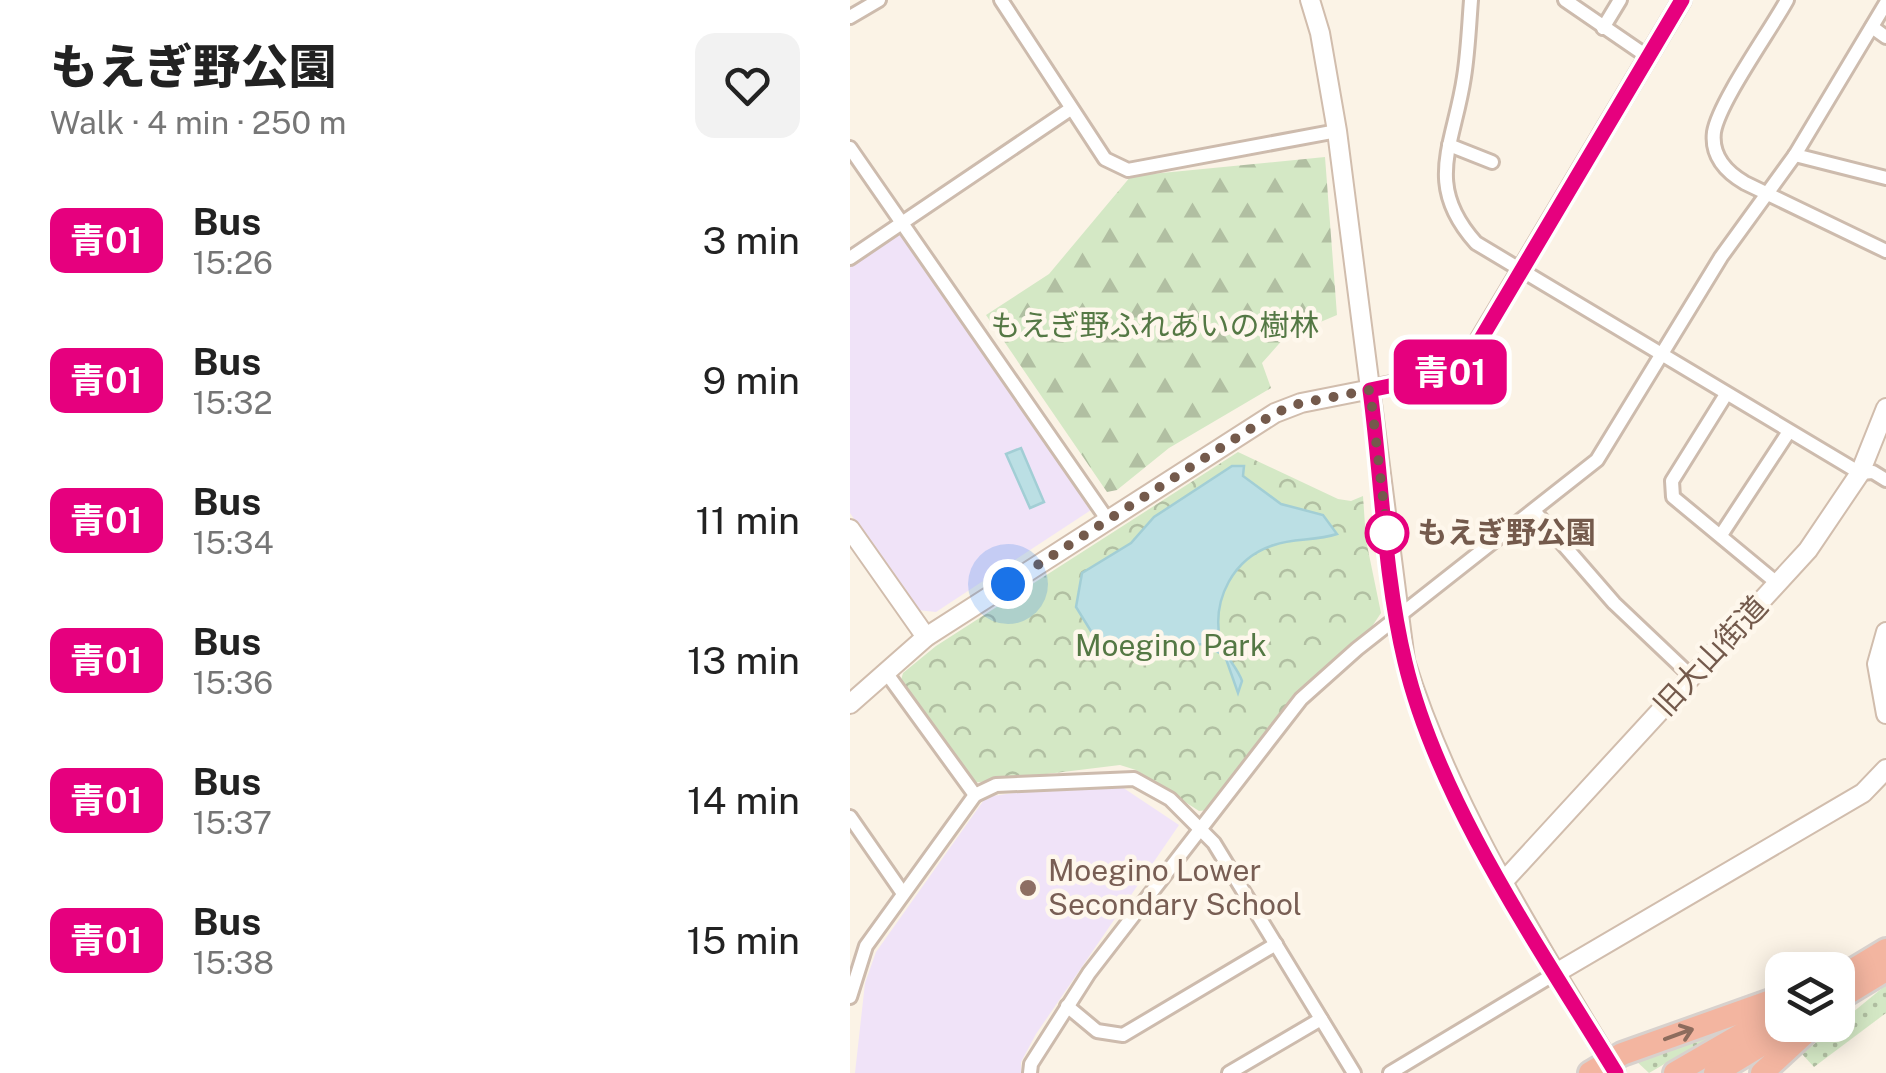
<!DOCTYPE html>
<meta charset="utf-8">
<style>
body{margin:0;font-family:"Public Sans","Noto Sans JP",sans-serif;background:#f2f2f2;color:#222;height:100vh;display:flex;flex-direction:column;font-size:38px;white-space:nowrap}
*{box-sizing:border-box;margin:0}
p{font-size:32px;color:#767676}
.icon{flex:none;width:55px;height:55px;fill:none;stroke:currentColor;stroke-width:2;stroke-linecap:round;stroke-linejoin:round}
.map{position:relative;flex:1;overflow:hidden}
.side{display:flex;flex-direction:column;background:#fff;width:850px}
.side>*{flex:none}
.badge{padding:0 20px;border-radius:15px;font-size:35px;line-height:65px}
.buttons{position:absolute;left:915px;top:952px;display:grid;gap:20px}
.buttons a{display:grid;place-items:center;width:90px;height:90px;border-radius:20px;background:#fff;box-shadow:0 5px 25px #0003;font-size:50px}
.you{position:absolute;width:50px;height:50px;margin:-25px;border:8px solid #fff;border-radius:50%;background:#1a73e8;box-shadow:0 0 0 15px #1a73e833}
.map>.badge{position:absolute;translate:-50% -50%;box-shadow:0 0 0 5px #fff}
.round{display:grid;place-items:center;flex:none;width:105px;height:105px;border-radius:20px;background:#f2f2f2}
.headline{display:flex;align-items:center;justify-content:space-between;height:170px;padding:0 50px}
h1{font-size:48px;font-weight:800;line-height:75px}
ul{padding:0;list-style:none}
li{display:flex;align-items:center;gap:30px;height:140px;padding:0 50px}
li div{flex:1}
li b{display:block;font-size:38px}
li em{font-style:normal}
li .badge{min-width:110px;font-weight:700;text-align:center}
main{display:flex;flex:1;min-height:0}
.map>svg:first-child{display:block}
</style>
<main>
<section class="side">
<div class="headline"><div><h1>もえぎ野公園</h1><p>Walk · 4 min · 250 m</p></div><a class="round"><svg class="icon" aria-label="heart" viewBox="0 0 24 24"><path d="M12 20l-8-8c-3-5 5-10 8-4 3-6 11-1 8 4z"/></svg></a></div>
<ul>
<li><span class="badge" style="background:#e6007e;color:#fff">青01</span><div><b>Bus</b><p>15:26</p></div><em>3 min</em></li>
<li><span class="badge" style="background:#e6007e;color:#fff">青01</span><div><b>Bus</b><p>15:32</p></div><em>9 min</em></li>
<li><span class="badge" style="background:#e6007e;color:#fff">青01</span><div><b>Bus</b><p>15:34</p></div><em>11 min</em></li>
<li><span class="badge" style="background:#e6007e;color:#fff">青01</span><div><b>Bus</b><p>15:36</p></div><em>13 min</em></li>
<li><span class="badge" style="background:#e6007e;color:#fff">青01</span><div><b>Bus</b><p>15:37</p></div><em>14 min</em></li>
<li><span class="badge" style="background:#e6007e;color:#fff">青01</span><div><b>Bus</b><p>15:38</p></div><em>15 min</em></li>
</ul>
</section>
<div class="map">
<svg width="1036" height="1073" viewBox="0 0 1036 1073">
<defs>
<pattern id="grass-dots" width="8" height="8" patternUnits="userSpaceOnUse" patternTransform="scale(2.5)"><rect width="8" height="8" fill="#d4e8c5"/><path d="M2 2h.1M6 6h.1" fill="none" stroke="#b1bfa2" stroke-width="1.8" stroke-linecap="round"/></pattern>
<pattern id="forest-firs" width="22" height="20" patternUnits="userSpaceOnUse" patternTransform="scale(2.5)"><rect width="22" height="20" fill="#d4e8c5"/><path d="M5 1l3.5 6h-7zM16 11l3.5 6h-7z" fill="#b1bfa2"/></pattern>
<pattern id="park-crowns" width="20" height="18" patternUnits="userSpaceOnUse" patternTransform="scale(2.5)"><rect width="20" height="18" fill="#d4e8c5"/><path d="M2 6a3 3 0 1 1 6 0M12 15a3 3 0 1 1 6 0" fill="none" stroke="#b1bfa2"/></pattern>
</defs>
<rect width="100%" height="100%" fill="#fbf3e6"/>
<!-- education -->
<g fill="#f0e3f8">
<path d="M 49,232 L 241,510 L 86,612 L 67,610 L 0,513 L 0,266 Z"/>
<path d="M 269,785 L 329,825 L 186,1034 L 171,1062 L 171,1073 L 5,1073 L 15,983 L 26,952 L 136,797 L 198,788 Z"/>
</g>
<!-- grass -->
<g fill="url(#grass-dots)">
<path d="M 1036,985 L 1036,1013 L 964,1067 L 952,1054 Z"/>
<path d="M 895,1017 L 799,1073 L 784,1059 Z"/>
</g>
<!-- forest -->
<path fill="url(#forest-firs)" d="M 475,157 L 487,315 L 435,337 L 412,363 L 421,388 L 319,448 L 267,490 L 257,492 L 136,315 L 199,274 L 281,176 Z"/>
<!-- park -->
<path fill="url(#park-crowns)" d="M 388,452 L 488,499 L 501,501 L 513,496 L 516,540 L 531,613 L 521,628 L 443,696 L 359,810 L 349,811 L 286,770 L 270,765 L 122,783 L 50,684 L 53,673 L 86,646 Z"/>
<!-- water -->
<g fill="#bbdfe4" stroke="#a2ced5" stroke-width="2.5">
<path d="M 171,448 L 194,502 L 180,508 L 156,454 Z"/>
<path d="M 382,466 L 394,466 L 393,476 L 431,504 L 473,515 L 487,534 C 466,541 443,538 424,545 C 383,558 362,599 370,640 C 373,655 387,666 392,681 L 388,693 L 375,656 L 353,644 L 277,650 L 247,641 L 226,607 L 232,573 L 281,543 L 304,517 Z"/>
</g>
<g fill="none" stroke-linecap="round" stroke-linejoin="round">
<defs>
<g id="street">
<path d="M 151,0 L 255,159 L 278,170 L 487,131"/>
<path d="M 621,0 C 619,26 618,52 614,77 C 604,145 573,184 626,243 L 1010,473 L 1023,472 L 1036,480"/>
<path d="M 715,0 L 798,57"/>
<path d="M 937,0 C 920,31 869,102 864,132 C 861,156 876,172 895,183 L 1036,251"/>
<path d="M 0,17 L 29,0"/>
<path d="M 1022,27 L 1036,37"/>
<path d="M 753,28 L 770,0"/>
<path d="M 599,145 L 642,162"/>
<path d="M 0,148 L 257,519"/>
<path d="M 945,155 L 1036,178"/>
<path d="M 0,258 L 219,110"/>
<path d="M 875,396 L 822,481 L 823,497 L 928,584"/>
<path d="M 685,512 L 764,603 L 841,676"/>
<path d="M 871,535 L 938,433"/>
<path d="M 35,671 L 125,795 L 146,785 L 284,779 L 320,799 L 364,843 L 504,1073"/>
<path d="M 0,817 L 52,892"/>
<path d="M 0,997 L 16,946 L 125,795"/>
<path d="M 217,1006 L 247,1031 L 273,1035 L 426,944"/>
<path d="M 180,1073 L 181,1064 L 239,973 L 451,699 L 507,649 L 747,460 L 871,257 L 945,155 L 1036,3"/>
<path d="M 379,1073 L 471,1019"/>
<path d="M 540,1073 L 706,973"/>
</g>
<g id="secondary">
<path d="M 460,0 L 470,33 L 487,131 L 555,661 C 601,809 686,940 766,1073"/>
<path d="M 0,529 L 76,637"/>
<path d="M 1036,632 L 1027,664 L 1036,714"/>
<path d="M 0,704 L 76,637 L 425,413 L 451,403 L 597,374 L 615,364 L 832,0"/>
<path d="M 653,882 L 958,550 L 1010,473 L 1036,408"/>
<path d="M 706,973 L 1013,793 L 1036,769"/>
</g>
<g id="highway">
<path d="M 988,979 L 1036,950"/>
<path d="M 988,999 L 1036,970"/>
<path d="M 740,1073 L 772,1054 L 932,997"/>
<path d="M 825,1073 L 932,1011"/>
<path d="M 865,1073 L 944,1025"/>
<path d="M 912,1073 L 964,1025"/>
</g>
</defs>
<!-- street casing -->
<use href="#street" stroke="#cdbbad" stroke-width="18"/>
<!-- secondary casing -->
<use href="#secondary" stroke="#d1bdad" stroke-width="22"/>
<!-- highway casing -->
<use href="#highway" stroke="#d8d1cd" stroke-width="28"/>
<!-- street -->
<use href="#street" stroke="#fff" stroke-width="12"/>
<!-- secondary -->
<use href="#secondary" stroke="#fff" stroke-width="18"/>
<!-- highway -->
<use href="#highway" stroke="#f3b5a0" stroke-width="22"/>
</g>
<!-- one-way arrows -->
<defs><path id="oneway-shaft" d="M-6 0H5M1.5-3L5.5 0L1.5 3" fill="none" stroke-width="1.6" stroke-linecap="round" stroke-linejoin="round" transform="scale(2.5)"/></defs>
<use stroke="#8d6c5d" href="#oneway-shaft" transform="translate(829 1034) rotate(-20)"/>
<g fill="none" stroke-linecap="round" stroke-linejoin="round">
<defs>
<path id="line" d="M 766,1073 C 691,950 588,802 555,662 C 534,574 532,480 520,390 L 597,374 L 616,364 L 832,0"/>
</defs>
<!-- line casing -->
<use href="#line" stroke="#fff" stroke-width="22"/>
<!-- line -->
<use href="#line" stroke="#e6007e" stroke-width="15"/>
<!-- walk -->
<path stroke="#745a4c" stroke-width="10" stroke-dasharray="0 18" d="M 158,584 L 425,413 L 451,403 L 520,390 L 538,540 L 537,533"/>
</g>
<!-- markers -->
<circle fill="#fff" stroke="#e6007e" stroke-width="5" cx="537" cy="533" r="20"/>
<circle fill="#8d6e63" stroke="#fef7ec" stroke-width="4" cx="178" cy="888" r="10"/>
<g text-anchor="middle" stroke-width="9" stroke-linejoin="round" paint-order="stroke">
<!-- park labels -->
<g font-size="30" fill="#547844" stroke="#fef7ec">
<text x="305" y="336">もえぎ野ふれあいの樹林</text>
<text x="321" y="656">Moegino Park</text>
</g>
<!-- stop labels -->
<g font-size="30" font-weight="bold" fill="#745a4c" stroke="#fef7ec" text-anchor="start">
<text x="567" y="543">もえぎ野公園</text>
</g>
<!-- street labels -->
<g font-size="30" fill="#745a4c" stroke="#fef7ec">
<text transform="translate(861 656) rotate(-47)" y="10">旧大山街道</text>
</g>
<!-- education labels -->
<g font-size="30" fill="#785e54" stroke="#fef7ec" text-anchor="start">
<text x="198" y="881">Moegino Lower<tspan x="198" dy="34">Secondary School</tspan></text>
</g>
</g>
</svg>
<div class="buttons">
<a><svg class="icon" aria-label="layers" viewBox="0 0 24 24"><path d="M12 4l9 5-9 5-9-5zM3 14l9 5 9-5"/></svg></a>
</div>
<div class="you" style="left:158px;top:584px"></div>
<b class="badge" style="left:600px;top:372px;background:#e6007e;color:#fff">青01</b>
</div>
</main>
